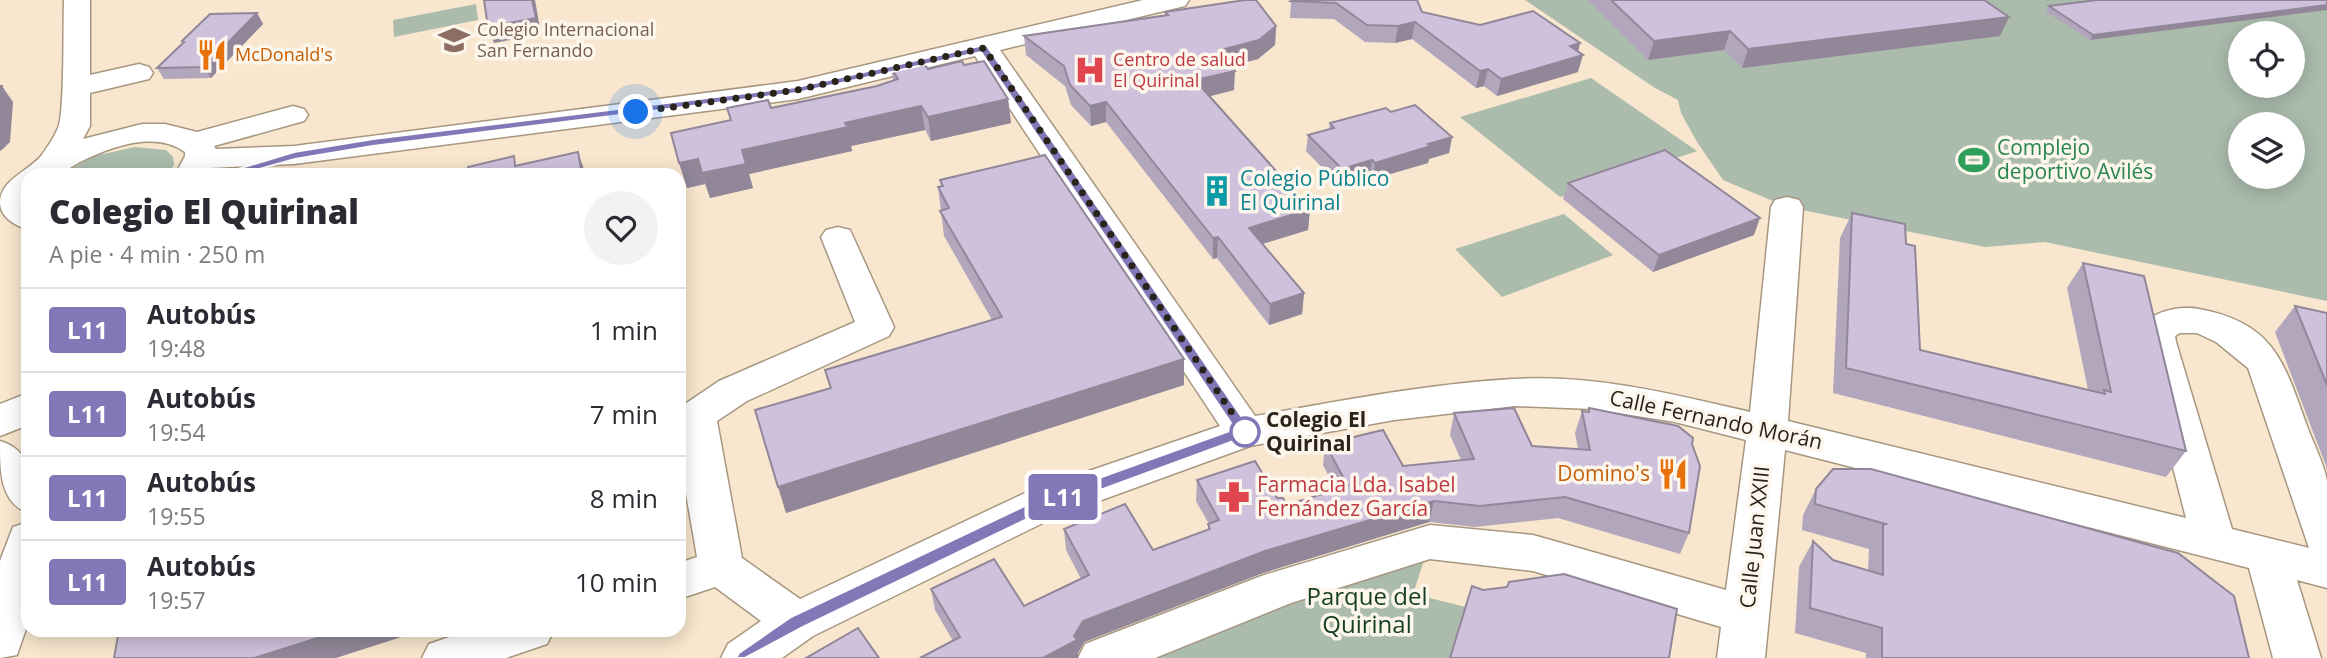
<!DOCTYPE html>
<html lang="es">
<meta charset="utf-8">
<style>
body{margin:0;font-family:"Open Sans",sans-serif;background:#f2f2f3;color:#2b2b33;height:100vh;display:flex;flex-direction:column;font-size:26px;white-space:nowrap}
*{box-sizing:border-box;margin:0}
p{font-size:23px;color:#7c7c81}
.icon{flex:none;width:38px;height:38px;fill:none;stroke:currentColor;stroke-width:2;stroke-linecap:round;stroke-linejoin:round}
.map{position:relative;flex:1;overflow:hidden}
.sheet{position:absolute;left:21px;top:168px;width:665px;height:469px;display:flex;flex-direction:column;background:#fff;border-radius:21px;box-shadow:0 4px 18px #0003}
.sheet>*{flex:none}
.badge{padding:0 14px;border-radius:5px;font-size:24px;line-height:46px}
.tools{position:absolute;left:2228px;top:21px;display:grid;gap:14px}
.tools a{display:grid;place-items:center;width:77px;height:77px;border-radius:50%;background:#fff;box-shadow:0 4px 18px #0003;font-size:35px}
.you{position:absolute;width:35px;height:35px;margin:-18px;border:5px solid #fff;border-radius:50%;background:#1a73e8;box-shadow:0 0 0 10px #1a73e833}
.map>.badge{position:absolute;translate:-50% -50%;box-shadow:0 0 0 4px #fff}
.round{display:grid;place-items:center;flex:none;width:74px;height:74px;border-radius:37px;background:#f2f2f3}
.overview{display:flex;align-items:center;justify-content:space-between;height:119px;padding:0 28px}
h1{font-size:33px;font-weight:800;line-height:52px}
ul{padding:0;list-style:none}
li{display:flex;align-items:center;gap:21px;height:84px;padding:0 28px;border-top:2px solid #e1e1e2}
li div{flex:1}
li b{display:block;font-size:26px}
li em{font-style:normal}
li .badge{min-width:77px;font-weight:700;text-align:center}
.map>svg:first-child{display:block}
</style>
<div class="map">
<svg width="2327" height="658" viewBox="0 0 2327 658">
<rect width="100%" height="100%" fill="#f8e7ce"/>
<!-- green -->
<g fill="#abbcad" fill-rule="evenodd">
<path d="M 1525,0 L 2327,0 L 2327,301 L 2045,242 L 1985,247 L 1787,207 L 1723,180 L 1697,142 L 1681,113 L 1678,100 L 1655,88 ZM 2240,33 L 2292,33 L 2292,86 L 2240,86 ZM 2240,124 L 2292,124 L 2292,177 L 2240,177 Z"/>
<path d="M 476,4 L 478,20 L 394,37 L 393,20 Z"/>
<path d="M 1591,78 L 1697,151 L 1560,197 L 1460,117 Z"/>
<path d="M 135,147 L 166,150 L 173,157 L 174,165 L 168,175 L 60,175 L 94,156 Z"/>
<path d="M 1564,214 L 1613,255 L 1502,297 L 1455,249 Z"/>
<path d="M 1430,542 L 1413,594 L 1466,607 L 1451,658 L 1102,658 Z"/>
</g>
<g fill="none" stroke-linecap="round" stroke-linejoin="round">
<defs>
<g id="minor">
<path d="M 64,0 L 90,0 L 90,75 L 139,64 L 149,67 L 153,73 L 149,79 L 90,93 L 90,126 L 83,139 L 142,124 L 165,124 L 197,132 L 293,106 L 304,109 L 308,115 L 304,121 L 214,146 L 216,149 L 294,146 L 798,81 L 1143,0 L 1189,0 L 1185,6 L 1000,50 L 1255,416 C 1340,401 1427,384 1513,379 C 1593,374 1673,394 1750,412 L 1771,207 L 1775,200 L 1787,197 L 1799,200 L 1803,207 L 1788,421 L 2186,518 L 2138,331 C 2149,312 2177,305 2199,309 C 2275,323 2284,363 2307,426 C 2313,443 2324,463 2327,481 C 2327,511 2327,557 2327,588 L 2297,580 L 2321,658 L 2273,658 L 2249,568 L 1785,450 L 1765,658 L 1717,658 L 1721,627 L 1533,571 L 1430,559 L 1291,603 L 1155,658 L 1078,658 L 1085,644 L 1264,575 L 1430,525 L 1533,535 L 1726,590 L 1746,440 L 1675,422 L 1593,409 L 1515,406 L 1394,420 L 1250,446 L 1055,517 L 813,636 L 782,658 L 721,658 L 728,644 L 761,621 L 715,587 L 679,599 L 679,563 L 697,557 C 693,530 671,425 682,406 L 719,381 L 855,322 L 821,237 L 826,230 L 838,227 L 850,230 L 894,327 L 889,336 L 747,401 L 717,421 L 742,558 L 800,599 L 1025,493 L 1220,426 L 975,56 L 798,99 L 294,164 L 210,168 L 207,175 L 175,175 L 185,156 L 185,152 C 155,130 110,147 80,162 C 72,166 64,173 56,175 C 48,177 36,175 28,175 L 28,229 C 15,226 0,217 0,202 C 1,179 29,171 41,156 C 47,148 54,137 58,128 C 65,114 63,22 64,0 ZM 2180,333 L 2197,333 L 2216,342 L 2248,368 L 2309,548 L 2232,529 L 2176,342 L 2175,336 Z"/>
<path d="M 28,393 L 28,425 L 0,436 L 0,404 Z"/>
<path d="M 0,441 C 36,452 28,482 28,513 C 0,502 0,472 0,441 Z"/>
<path d="M 28,522 L 28,623 L 17,655 L 0,658 L 0,561 L 13,527 Z"/>
<path d="M 470,630 L 554,630 L 547,644 L 506,658 L 422,658 L 429,644 Z"/>
</g>
</defs>
<!-- minor casing -->
<use href="#minor" stroke="#a79780" stroke-width="3"/>
<!-- minor -->
<use href="#minor" fill="#fff" fill-rule="evenodd"/>
</g>
<!-- wall -->
<g fill="#b2a6bc">
<path d="M 1417,0 L 1422,12 L 1578,52 L 1578,72 L 1497,96 L 1484,86 L 1476,88 L 1412,39 L 1395,43 L 1365,42 L 1334,19 L 1290,18 L 1291,1 Z"/>
<path d="M 1588,0 L 1984,0 L 2000,36 L 1742,68 L 1724,50 L 1648,60 Z"/>
<path d="M 2327,0 L 2090,40 L 2046,12 L 2049,6 Z"/>
<path d="M 1165,12 L 1276,26 L 1275,45 L 1258,59 L 1232,66 L 1234,90 L 1210,96 L 1310,209 L 1308,230 L 1263,244 L 1304,293 L 1302,314 L 1269,325 L 1217,258 L 1213,259 L 1106,122 L 1091,126 L 1071,105 L 1065,86 L 1026,55 L 1024,36 L 1165,16 Z"/>
<path d="M 257,13 L 263,24 L 211,78 L 164,79 L 157,68 L 183,44 L 182,41 Z"/>
<path d="M 964,65 L 1008,99 L 1011,123 L 931,141 L 925,130 L 851,146 L 852,151 L 749,174 L 753,188 L 710,198 L 705,184 L 687,188 L 730,120 L 727,108 L 771,108 L 877,86 L 893,80 L 891,68 L 928,69 Z"/>
<path d="M 1391,112 L 1452,137 L 1449,153 L 1429,159 L 1428,163 L 1373,179 L 1370,177 L 1340,186 L 1306,151 L 1308,135 L 1329,129 L 1330,123 Z"/>
<path d="M 940,180 L 1184,385 L 786,513 L 830,389 L 825,370 L 992,320 L 944,236 L 938,187 L 941,186 Z"/>
<path d="M 1568,183 L 1754,235 L 1653,272 L 1563,199 Z"/>
<path d="M 1852,213 L 1906,244 L 1920,350 L 2088,390 L 2067,288 L 2083,263 L 2186,451 L 2166,477 L 1833,393 L 1840,238 Z"/>
<path d="M 2295,306 L 2327,313 L 2327,472 L 2326,466 L 2275,332 Z"/>
<path d="M 1589,408 L 1692,444 L 1689,533 L 1680,554 L 1558,518 L 1475,527 L 1429,522 L 1263,573 L 1084,642 L 1078,653 L 953,641 L 935,610 L 931,589 L 1024,606 L 1081,579 L 1066,550 L 1064,529 L 1153,550 L 1208,530 L 1209,524 L 1196,501 L 1197,480 L 1277,498 L 1287,505 L 1336,490 L 1323,465 L 1325,444 L 1403,466 L 1461,460 L 1450,435 L 1454,413 L 1532,446 L 1578,449 L 1575,433 L 1582,411 L 1588,412 Z"/>
<path d="M 1816,489 L 2249,658 L 1866,658 L 1866,653 L 1795,633 L 1799,567 L 1813,541 L 1833,560 L 1868,570 L 1869,549 L 1802,530 L 1803,515 Z"/>
</g>
<!-- shaded-wall -->
<g fill="#918799">
<path d="M 532,0 L 535,0 L 541,34 L 494,43 L 488,27 Z"/>
<path d="M 2327,5 L 2327,10 L 2090,40 L 2093,35 Z"/>
<path d="M 257,13 L 263,24 L 211,78 L 204,67 Z"/>
<path d="M 2009,17 L 2000,36 L 1742,68 L 1748,49 Z"/>
<path d="M 1415,22 L 1412,39 L 1395,43 L 1398,26 Z"/>
<path d="M 1276,26 L 1275,45 L 1258,59 L 1219,69 L 1220,50 Z"/>
<path d="M 1730,31 L 1724,50 L 1648,60 L 1654,41 Z"/>
<path d="M 1580,43 L 1577,57 L 1583,55 L 1578,72 L 1497,96 L 1501,79 L 1570,46 Z"/>
<path d="M 1488,69 L 1484,86 L 1476,88 L 1480,71 Z"/>
<path d="M 1235,71 L 1234,90 L 1195,100 L 1195,80 Z"/>
<path d="M 2,86 L 13,102 L 10,142 L 3,149 L 0,151 L 0,107 Z"/>
<path d="M 1008,99 L 1011,123 L 931,141 L 928,117 Z"/>
<path d="M 1106,102 L 1106,122 L 1091,126 L 1090,106 Z"/>
<path d="M 921,106 L 925,130 L 851,146 L 852,151 L 749,174 L 753,188 L 710,198 L 702,173 L 742,150 L 845,123 Z"/>
<path d="M 1452,137 L 1449,153 L 1429,159 L 1428,163 L 1373,179 L 1375,163 L 1428,144 Z"/>
<path d="M 578,152 L 585,172 L 586,175 L 582,175 Z"/>
<path d="M 698,159 L 705,184 L 687,188 L 679,163 Z"/>
<path d="M 1372,160 L 1370,177 L 1340,186 L 1342,169 Z"/>
<path d="M 1310,209 L 1308,230 L 1248,248 L 1249,228 Z"/>
<path d="M 1760,218 L 1754,235 L 1653,272 L 1659,255 Z"/>
<path d="M 1218,237 L 1217,258 L 1213,259 L 1213,238 Z"/>
<path d="M 1304,293 L 1302,314 L 1269,325 L 1270,304 Z"/>
<path d="M 1184,359 L 1184,385 L 786,513 L 778,487 Z"/>
<path d="M 1434,501 L 1429,522 L 1263,573 L 1084,642 L 1078,653 L 1078,658 L 1043,658 L 1074,636 L 1083,621 L 1265,551 Z"/>
<path d="M 343,630 L 423,630 L 336,658 L 254,658 Z"/>
</g>
<!-- building -->
<g fill="#cfc1db" stroke="#918799" stroke-width="2">
<path d="M 484,0 L 532,0 L 536,18 L 488,27 Z"/>
<path d="M 1245,0 L 1256,0 L 1276,26 L 1259,40 L 1220,50 L 1235,71 L 1195,80 L 1310,209 L 1249,228 L 1304,293 L 1270,304 L 1218,237 L 1213,238 L 1106,102 L 1090,106 L 1070,85 L 1064,66 L 1024,36 L 1168,15 L 1165,12 Z"/>
<path d="M 1293,0 L 1417,0 L 1422,12 L 1480,25 L 1533,11 L 1580,43 L 1570,46 L 1583,55 L 1501,79 L 1488,69 L 1480,71 L 1415,22 L 1398,26 L 1367,25 L 1336,3 L 1291,1 Z"/>
<path d="M 1611,0 L 1984,0 L 2009,17 L 1748,49 L 1730,31 L 1654,41 Z"/>
<path d="M 2097,0 L 2327,0 L 2327,5 L 2093,35 L 2049,6 Z"/>
<path d="M 257,13 L 204,67 L 157,68 L 184,42 L 182,41 L 210,14 Z"/>
<path d="M 962,61 L 964,65 L 984,61 L 1008,99 L 928,117 L 921,106 L 845,123 L 848,127 L 742,150 L 746,164 L 702,173 L 698,159 L 679,163 L 671,133 L 731,120 L 727,108 L 768,100 L 771,108 L 877,86 L 898,79 L 891,68 L 923,62 L 928,69 Z"/>
<path d="M 0,86 L 2,86 L 0,107 Z"/>
<path d="M 1415,105 L 1452,137 L 1428,144 L 1431,146 L 1375,163 L 1372,160 L 1342,169 L 1308,135 L 1334,128 L 1330,123 L 1386,108 L 1391,112 Z"/>
<path d="M 1665,150 L 1760,218 L 1659,255 L 1568,183 Z"/>
<path d="M 578,152 L 582,175 L 468,175 L 468,167 L 514,156 L 515,166 Z"/>
<path d="M 1045,155 L 1184,359 L 778,487 L 755,410 L 831,388 L 825,370 L 1002,317 L 940,211 L 949,208 L 938,187 L 943,186 L 940,180 Z"/>
<path d="M 1852,213 L 1905,224 L 1906,244 L 1915,246 L 1920,350 L 2105,394 L 2104,390 L 2111,392 L 2083,263 L 2144,276 L 2186,451 L 1846,368 Z"/>
<path d="M 2295,306 L 2327,313 L 2327,385 Z"/>
<path d="M 1514,408 L 1532,446 L 1590,450 L 1582,411 L 1589,412 L 1589,408 L 1678,426 L 1693,438 L 1692,444 L 1700,466 L 1689,533 L 1565,497 L 1480,506 L 1434,501 L 1265,551 L 1083,621 L 1074,636 L 1077,640 L 1043,658 L 920,658 L 960,637 L 931,589 L 994,559 L 1024,606 L 1089,575 L 1064,529 L 1125,504 L 1153,550 L 1210,529 L 1208,524 L 1219,520 L 1197,480 L 1255,461 L 1277,498 L 1283,498 L 1287,505 L 1348,486 L 1325,444 L 1383,430 L 1403,466 L 1474,459 L 1454,413 Z"/>
<path d="M 1833,469 L 1871,469 L 2178,553 L 2234,596 L 2249,658 L 1882,658 L 1882,628 L 1810,608 L 1813,541 L 1833,560 L 1883,575 L 1883,525 L 1886,524 L 1815,504 L 1816,489 Z"/>
<path d="M 1564,574 L 1677,609 L 1669,658 L 1450,658 L 1472,586 L 1483,590 L 1507,587 L 1509,582 Z"/>
<path d="M 858,628 L 879,658 L 806,658 Z"/>
<path d="M 119,630 L 343,630 L 254,658 L 114,658 Z"/>
</g>
<!-- line -->
<path fill="#8278b7" stroke="#fff" stroke-width="2" d="M 984,45 L 987,46 L 1252,432 L 1250,435 L 1046,510 L 803,627 L 745,658 L 736,658 L 739,653 L 791,617 L 1035,501 L 1235,429 L 981,52 L 797,93 L 373,146 L 295,159 L 224,179 L 218,175 L 294,152 L 373,139 L 797,87 Z"/>
<g fill="none" stroke-linecap="round" stroke-linejoin="round">
<!-- walk -->
<path stroke="#292319" stroke-width="7" stroke-dasharray="0 12.6" d="M 636,112 L 797,90 L 984,48 L 1245,432"/>
</g>
<!-- icons -->
<defs>
<symbol id="school-bare" viewBox="-9 -9 18 18"><path d="M0-5L7-2L0 1L-7-2ZM-4 1L0 2.5L4 1V4Q0 6-4 4Z" fill="#8d6e63" stroke="#fdf6ec" stroke-width="2.5" paint-order="stroke"/></symbol>
<symbol id="restaurant-bare" viewBox="-9 -9 18 18"><path d="M-5-6h1v4h1v-4h1v4h1v-4h1v5L-1.5 .5V6h-2V.5L-5-1ZM5-6V6H3V1.5H1.5Q1.5-4 5-6Z" fill="#e8710a" stroke="#fdf6ec" stroke-width="2.5" paint-order="stroke"/></symbol>
<symbol id="hospital-bare" viewBox="-9 -9 18 18"><path d="M-5-5h3v3.5h4V-5h3V5h-3V1.5h-4V5h-3Z" fill="#e0444e" stroke="#fdf6ec" stroke-width="2.5" paint-order="stroke"/></symbol>
<symbol id="stadium-bare" viewBox="-9 -9 18 18"><path d="M0-5a6.5 5 0 1 0 0 10a6.5 5 0 1 0 0-10ZM-3.5-1.8h7v3.6h-7Z" fill="#2e9e5b" stroke="#fdf6ec" stroke-width="2.5" paint-order="stroke"/></symbol>
<symbol id="building-bare" viewBox="-9 -9 18 18"><path d="M-4-6H4V6H1V3H-1V6H-4ZM-2.5-4.3h1.7v1.8h-1.7ZM.8-4.3h1.7v1.8H.8ZM-2.5-1h1.7V.8h-1.7ZM.8-1h1.7V.8H.8Z" fill="#0f9aa8" stroke="#fdf6ec" stroke-width="2.5" paint-order="stroke"/></symbol>
<symbol id="pharmacy-bare" viewBox="-9 -9 18 18"><path d="M-2-6h4v4h4v4h-4v4h-4v-4h-4v-4h4Z" fill="#e0444e" stroke="#fdf6ec" stroke-width="2.5" paint-order="stroke"/></symbol>
</defs>
<g fill-rule="evenodd">
<use href="#school-bare" x="432" y="18" width="44" height="44"/>
<use href="#restaurant-bare" x="190" y="33" width="44" height="44"/>
<use href="#hospital-bare" x="1068" y="48" width="44" height="44"/>
<use href="#stadium-bare" x="1952" y="138" width="44" height="44"/>
<use href="#building-bare" x="1195" y="169" width="44" height="44"/>
<use href="#restaurant-bare" x="1651" y="452" width="44" height="44"/>
<use href="#pharmacy-bare" x="1212" y="475" width="44" height="44"/>
</g>
<!-- markers -->
<circle fill="#fff" stroke="#8278b7" stroke-width="3.5" cx="1245" cy="432" r="14"/>
<g text-anchor="middle" stroke-width="7" stroke-linejoin="round" paint-order="stroke">
<!-- far-education labels -->
<g font-size="18" fill="#785e54" stroke="#fdf6ec" text-anchor="start">
<text x="477" y="36">Colegio Internacional<tspan x="477" dy="21">San Fernando</tspan></text>
</g>
<!-- far-food labels -->
<g font-size="18" fill="#c56008" stroke="#fdf6ec" text-anchor="start">
<text x="235" y="61">McDonald's</text>
</g>
<!-- far-health labels -->
<g font-size="18" fill="#be3a42" stroke="#fdf6ec" text-anchor="start">
<text x="1113" y="66">Centro de salud<tspan x="1113" dy="21">El Quirinal</tspan></text>
</g>
<!-- leisure labels -->
<g font-size="21" fill="#27864d" stroke="#fdf6ec" text-anchor="start">
<text x="1997" y="155">Complejo<tspan x="1997" dy="24">deportivo Avilés</tspan></text>
</g>
<!-- culture labels -->
<g font-size="21" fill="#0d838f" stroke="#fdf6ec" text-anchor="start">
<text x="1240" y="186">Colegio Público<tspan x="1240" dy="24">El Quirinal</tspan></text>
</g>
<!-- stop labels -->
<g font-size="21" font-weight="bold" fill="#292319" stroke="#fdf6ec" text-anchor="start">
<text x="1266" y="427">Colegio El<tspan x="1266" dy="24">Quirinal</tspan></text>
</g>
<!-- street labels -->
<g font-size="21" fill="#292319" stroke="#fdf6ec">
<text transform="translate(1716 420) rotate(12)" y="7">Calle Fernando Morán</text>
<text transform="translate(1755 537) rotate(-84)" y="7">Calle Juan XXIII</text>
</g>
<!-- food labels -->
<g font-size="21" fill="#c56008" stroke="#fdf6ec" text-anchor="end">
<text x="1650" y="481">Domino's</text>
</g>
<!-- health labels -->
<g font-size="21" fill="#be3a42" stroke="#fdf6ec" text-anchor="start">
<text x="1257" y="492">Farmacia Lda. Isabel<tspan x="1257" dy="24">Fernández García</tspan></text>
</g>
<!-- near-park labels -->
<g font-size="24" fill="#153f1f" stroke="#fdf6ec">
<text x="1367" y="605">Parque del<tspan x="1367" dy="28">Quirinal</tspan></text>
</g>
</g>
</svg>
<div class="tools">
<a><svg class="icon" aria-label="locate" viewBox="0 0 24 24"><circle cx="12" cy="12" r="6"/><path d="M12 2v4M12 18v4M2 12h4M18 12h4"/></svg></a>
<a><svg class="icon" aria-label="layers" viewBox="0 0 24 24"><path d="M12 4l9 5-9 5-9-5zM3 14l9 5 9-5"/></svg></a>
</div>
<div class="you" style="left:636px;top:112px"></div>
<b class="badge" style="left:1063px;top:497px;background:#8278b7;color:#fff">L11</b>
<section class="sheet">
<div class="overview"><div><h1>Colegio El Quirinal</h1><p>A pie · 4 min · 250 m</p></div><a class="round"><svg class="icon" aria-label="heart" viewBox="0 0 24 24"><path d="M12 20l-8-8c-3-5 5-10 8-4 3-6 11-1 8 4z"/></svg></a></div>
<ul>
<li><span class="badge" style="background:#8278b7;color:#fff">L11</span><div><b>Autobús</b><p>19:48</p></div><em>1 min</em></li>
<li><span class="badge" style="background:#8278b7;color:#fff">L11</span><div><b>Autobús</b><p>19:54</p></div><em>7 min</em></li>
<li><span class="badge" style="background:#8278b7;color:#fff">L11</span><div><b>Autobús</b><p>19:55</p></div><em>8 min</em></li>
<li><span class="badge" style="background:#8278b7;color:#fff">L11</span><div><b>Autobús</b><p>19:57</p></div><em>10 min</em></li>
</ul>
</section>
</div>
